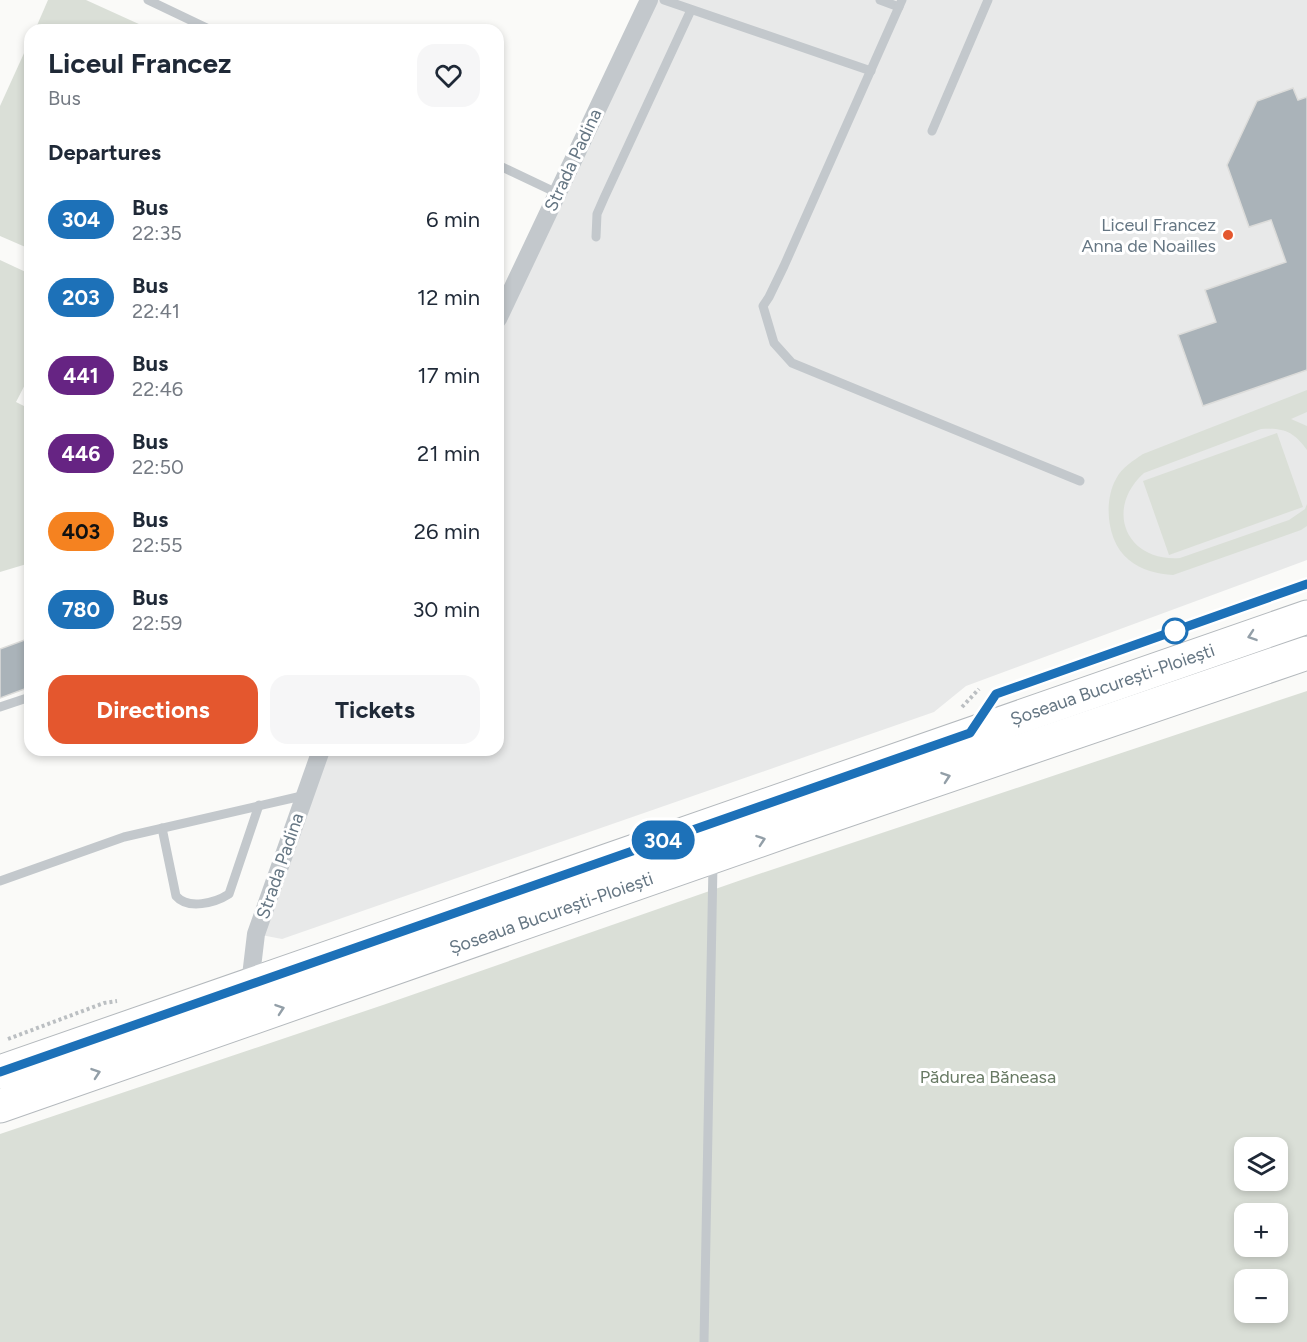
<!DOCTYPE html>
<meta charset="utf-8">
<style>
body{margin:0;font-family:Figtree,sans-serif;background:#f6f6f7;color:#1f2937;height:100vh;display:flex;flex-direction:column;font-size:22px;white-space:nowrap}
*{box-sizing:border-box;margin:0}
p{font-size:20px;color:#747a83}
.icon{flex:none;width:33px;height:33px;fill:none;stroke:currentColor;stroke-width:2;stroke-linecap:round;stroke-linejoin:round}
.map{position:relative;flex:1;overflow:hidden}
.details{position:absolute;left:24px;top:24px;width:480px;height:732px;display:flex;flex-direction:column;background:#fff;border-radius:18px;box-shadow:0 3px 9px #0003}
.details>*{flex:none}
.badge{padding:0 12px;border-radius:20px;font-size:21px;line-height:39px}
.controls{position:absolute;left:1234px;top:1137px;display:grid;gap:12px}
.controls a{display:grid;place-items:center;width:54px;height:54px;border-radius:12px;background:#fff;box-shadow:0 3px 9px #0003;font-size:30px}
.map>.badge{position:absolute;translate:-50% -50%;box-shadow:0 0 0 3px #fff}
h2{padding:0 24px;font-size:22px;line-height:54px}
.round{display:grid;place-items:center;flex:none;width:63px;height:63px;border-radius:18px;background:#f6f6f7}
.headline{display:flex;align-items:center;justify-content:space-between;height:102px;padding:0 24px}
h1{font-size:28px;font-weight:700;line-height:45px}
.cta{display:flex;gap:12px;margin-top:auto;padding:12px 24px}
.cta a{flex:1;height:69px;border-radius:18px;background:#e4572e;color:#fff;font-size:24px;font-weight:700;line-height:69px;text-align:center}
.cta a+a{background:#f6f6f7;color:#1f2937}
ul{padding:0;list-style:none}
li{display:flex;align-items:center;gap:18px;height:78px;padding:0 24px}
li div{flex:1}
li b{display:block;font-size:22px}
li em{font-style:normal}
li .badge{min-width:66px;font-weight:700;text-align:center}
.map>svg:first-child{display:block}
</style>
<div class="map">
<svg width="1307" height="1342" viewBox="0 0 1307 1342">
<rect width="100%" height="100%" fill="#fafaf8"/>
<!-- built -->
<path fill="#e8e9e9" d="M 649,0 L 1307,0 L 1307,560 L 966,686 L 934,712 L 282,939 L 256,934 L 321,750 L 498,750 L 498,319 Z"/>
<!-- green -->
<g fill="#dadfd7" fill-rule="evenodd">
<path d="M 48,0 L 86,0 L 152,30 L 35,30 Z"/>
<path d="M 30,40 L 30,249 L 0,236 L 0,106 Z"/>
<path d="M 0,260 L 30,274 L 30,375 L 16,402 L 30,409 L 30,563 L 0,572 Z"/>
<path d="M 1307,390 L 1307,412 L 1291,419 L 1307,426 L 1307,450 C 1293,431 1284,428 1261,429 L 1144,473 C 1104,509 1126,562 1180,558 L 1289,520 L 1305,509 L 1307,504 L 1307,526 L 1301,530 L 1173,575 C 1158,574 1141,570 1129,560 C 1107,543 1103,502 1116,479 C 1122,467 1133,461 1143,454 Z"/>
<path d="M 1277,433 L 1303,507 L 1169,555 L 1143,481 Z"/>
<path d="M 1307,691 L 1307,1342 L 0,1342 L 0,1134 L 383,1005 L 744,879 ZM 1245,1148 L 1278,1148 L 1278,1180 L 1245,1180 ZM 1245,1214 L 1278,1214 L 1278,1246 L 1245,1246 ZM 1245,1280 L 1278,1280 L 1278,1312 L 1245,1312 Z"/>
</g>
<!-- building -->
<g fill="#aab3b9" stroke="#dcdcda" stroke-width="1.5">
<path d="M 1293,88 L 1298,100 L 1307,97 L 1307,370 L 1203,406 L 1178,335 L 1216,322 L 1205,290 L 1286,262 L 1271,220 L 1249,227 L 1227,165 L 1257,101 Z"/>
<path d="M 30,638 L 30,687 L 0,698 L 0,649 Z"/>
</g>
<g fill="none" stroke-linecap="round" stroke-linejoin="round">
<defs>
<g id="highway">
<path id="s1" d="M 0,1072 L 1307,617"/>
<path id="s2" d="M 0,1106 L 789,830 L 1307,653"/>
</g>
</defs>
<!-- highway casing -->
<use href="#highway" stroke="#b4b9bd" stroke-width="35"/>
<!-- path -->
<g stroke="#bbbfc2" stroke-width="4" stroke-dasharray="3 3" stroke-linecap="butt">
<path d="M 962,707 L 979,689"/>
<path d="M 8,1039 L 104,1003 L 117,1001"/>
</g>
<!-- lane -->
<g stroke="#c3c8cc" stroke-width="9">
<path d="M 148,0 L 211,30"/>
<path d="M 664,0 L 871,71"/>
<path d="M 880,0 L 899,7"/>
<path d="M 902,0 L 784,266 L 769,297 L 763,306 L 774,343 L 792,363 L 1080,481"/>
<path d="M 932,131 L 988,0"/>
<path d="M 498,165 L 557,193"/>
<path d="M 596,237 L 597,214 L 604,198 L 691,10"/>
<path d="M 0,707 L 30,697"/>
<path d="M 977,722 L 996,694 L 1307,584"/>
<path d="M 162,828 L 176,896 C 188,910 215,903 229,894 L 259,805"/>
<path d="M 0,881 L 124,837 L 306,795"/>
<path d="M 704,1342 L 713,864"/>
</g>
<!-- street -->
<g stroke="#c3c8cc" stroke-width="18">
<path d="M 498,319 L 649,0"/>
<path d="M 250,984 L 256,934 L 321,750"/>
</g>
<!-- highway -->
<use href="#highway" stroke="#fff" stroke-width="33"/>
</g>
<!-- one-way arrows -->
<defs><path id="oneway-chevron" d="M-2-3.5L2.5 0L-2 3.5" fill="none" stroke-width="1.6" stroke-linecap="round" stroke-linejoin="round" transform="scale(1.5)"/></defs>
<g stroke="#939fa8">
<use href="#oneway-chevron" transform="translate(1252 636) rotate(161)"/>
<use href="#oneway-chevron" transform="translate(946 777) rotate(-19)"/>
<use href="#oneway-chevron" transform="translate(761 840) rotate(-19)"/>
<use href="#oneway-chevron" transform="translate(280 1009) rotate(-19)"/>
<use href="#oneway-chevron" transform="translate(96 1073) rotate(-19)"/>
</g>
<g fill="none" stroke-linecap="round" stroke-linejoin="round">
<defs>
<path id="line" d="M 0,1072 L 970,733 L 996,694 L 1307,584"/>
</defs>
<!-- line casing -->
<use href="#line" stroke="#fff" stroke-width="14"/>
<!-- line -->
<use href="#line" stroke="#1d71b8" stroke-width="9"/>
</g>
<!-- markers -->
<circle fill="#e4572e" stroke="#fff" stroke-width="2" cx="1228" cy="235" r="6"/>
<circle fill="#fff" stroke="#1d71b8" stroke-width="3" cx="1175" cy="631" r="12"/>
<g text-anchor="middle" stroke-width="6" stroke-linejoin="round" paint-order="stroke">
<!-- street labels -->
<g font-size="18" fill="#657683" stroke="#fff">
<text transform="translate(573 160) rotate(-65)" y="6">Strada Padina</text>
<text dy="6" stroke="none"><textPath href="#s1" startOffset="1178">Șoseaua București-Ploiești</textPath></text>
<text transform="translate(280 866) rotate(-71)" y="6">Strada Padina</text>
<text dy="6" stroke="none"><textPath href="#s2" startOffset="584">Șoseaua București-Ploiești</textPath></text>
</g>
<!-- poi labels -->
<g font-size="18" fill="#657683" stroke="#fff" text-anchor="end">
<text x="1216" y="231">Liceul Francez<tspan x="1216" dy="21">Anna de Noailles</tspan></text>
</g>
<!-- park labels -->
<g font-size="18" fill="#687a64" stroke="#fff">
<text x="988" y="1083">Pădurea Băneasa</text>
</g>
</g>
</svg>
<div class="controls">
<a><svg class="icon" aria-label="layers" viewBox="0 0 24 24"><path d="M12 4l9 5-9 5-9-5zM3 14l9 5 9-5"/></svg></a>
<a>+</a>
<a>−</a>
</div>
<b class="badge" style="left:663px;top:840px;background:#1d71b8;color:#fff">304</b>
<section class="details">
<div class="headline"><div><h1>Liceul Francez</h1><p>Bus</p></div><a class="round"><svg class="icon" aria-label="heart" viewBox="0 0 24 24"><path d="M12 20l-8-8c-3-5 5-10 8-4 3-6 11-1 8 4z"/></svg></a></div>
<h2>Departures</h2>
<ul>
<li><span class="badge" style="background:#1d71b8;color:#fff">304</span><div><b>Bus</b><p>22:35</p></div><em>6 min</em></li>
<li><span class="badge" style="background:#1d71b8;color:#fff">203</span><div><b>Bus</b><p>22:41</p></div><em>12 min</em></li>
<li><span class="badge" style="background:#662483;color:#fff">441</span><div><b>Bus</b><p>22:46</p></div><em>17 min</em></li>
<li><span class="badge" style="background:#662483;color:#fff">446</span><div><b>Bus</b><p>22:50</p></div><em>21 min</em></li>
<li><span class="badge" style="background:#f58220;color:#111">403</span><div><b>Bus</b><p>22:55</p></div><em>26 min</em></li>
<li><span class="badge" style="background:#1d71b8;color:#fff">780</span><div><b>Bus</b><p>22:59</p></div><em>30 min</em></li>
</ul>
<div class="cta"><a>Directions</a><a>Tickets</a></div>
</section>
</div>
